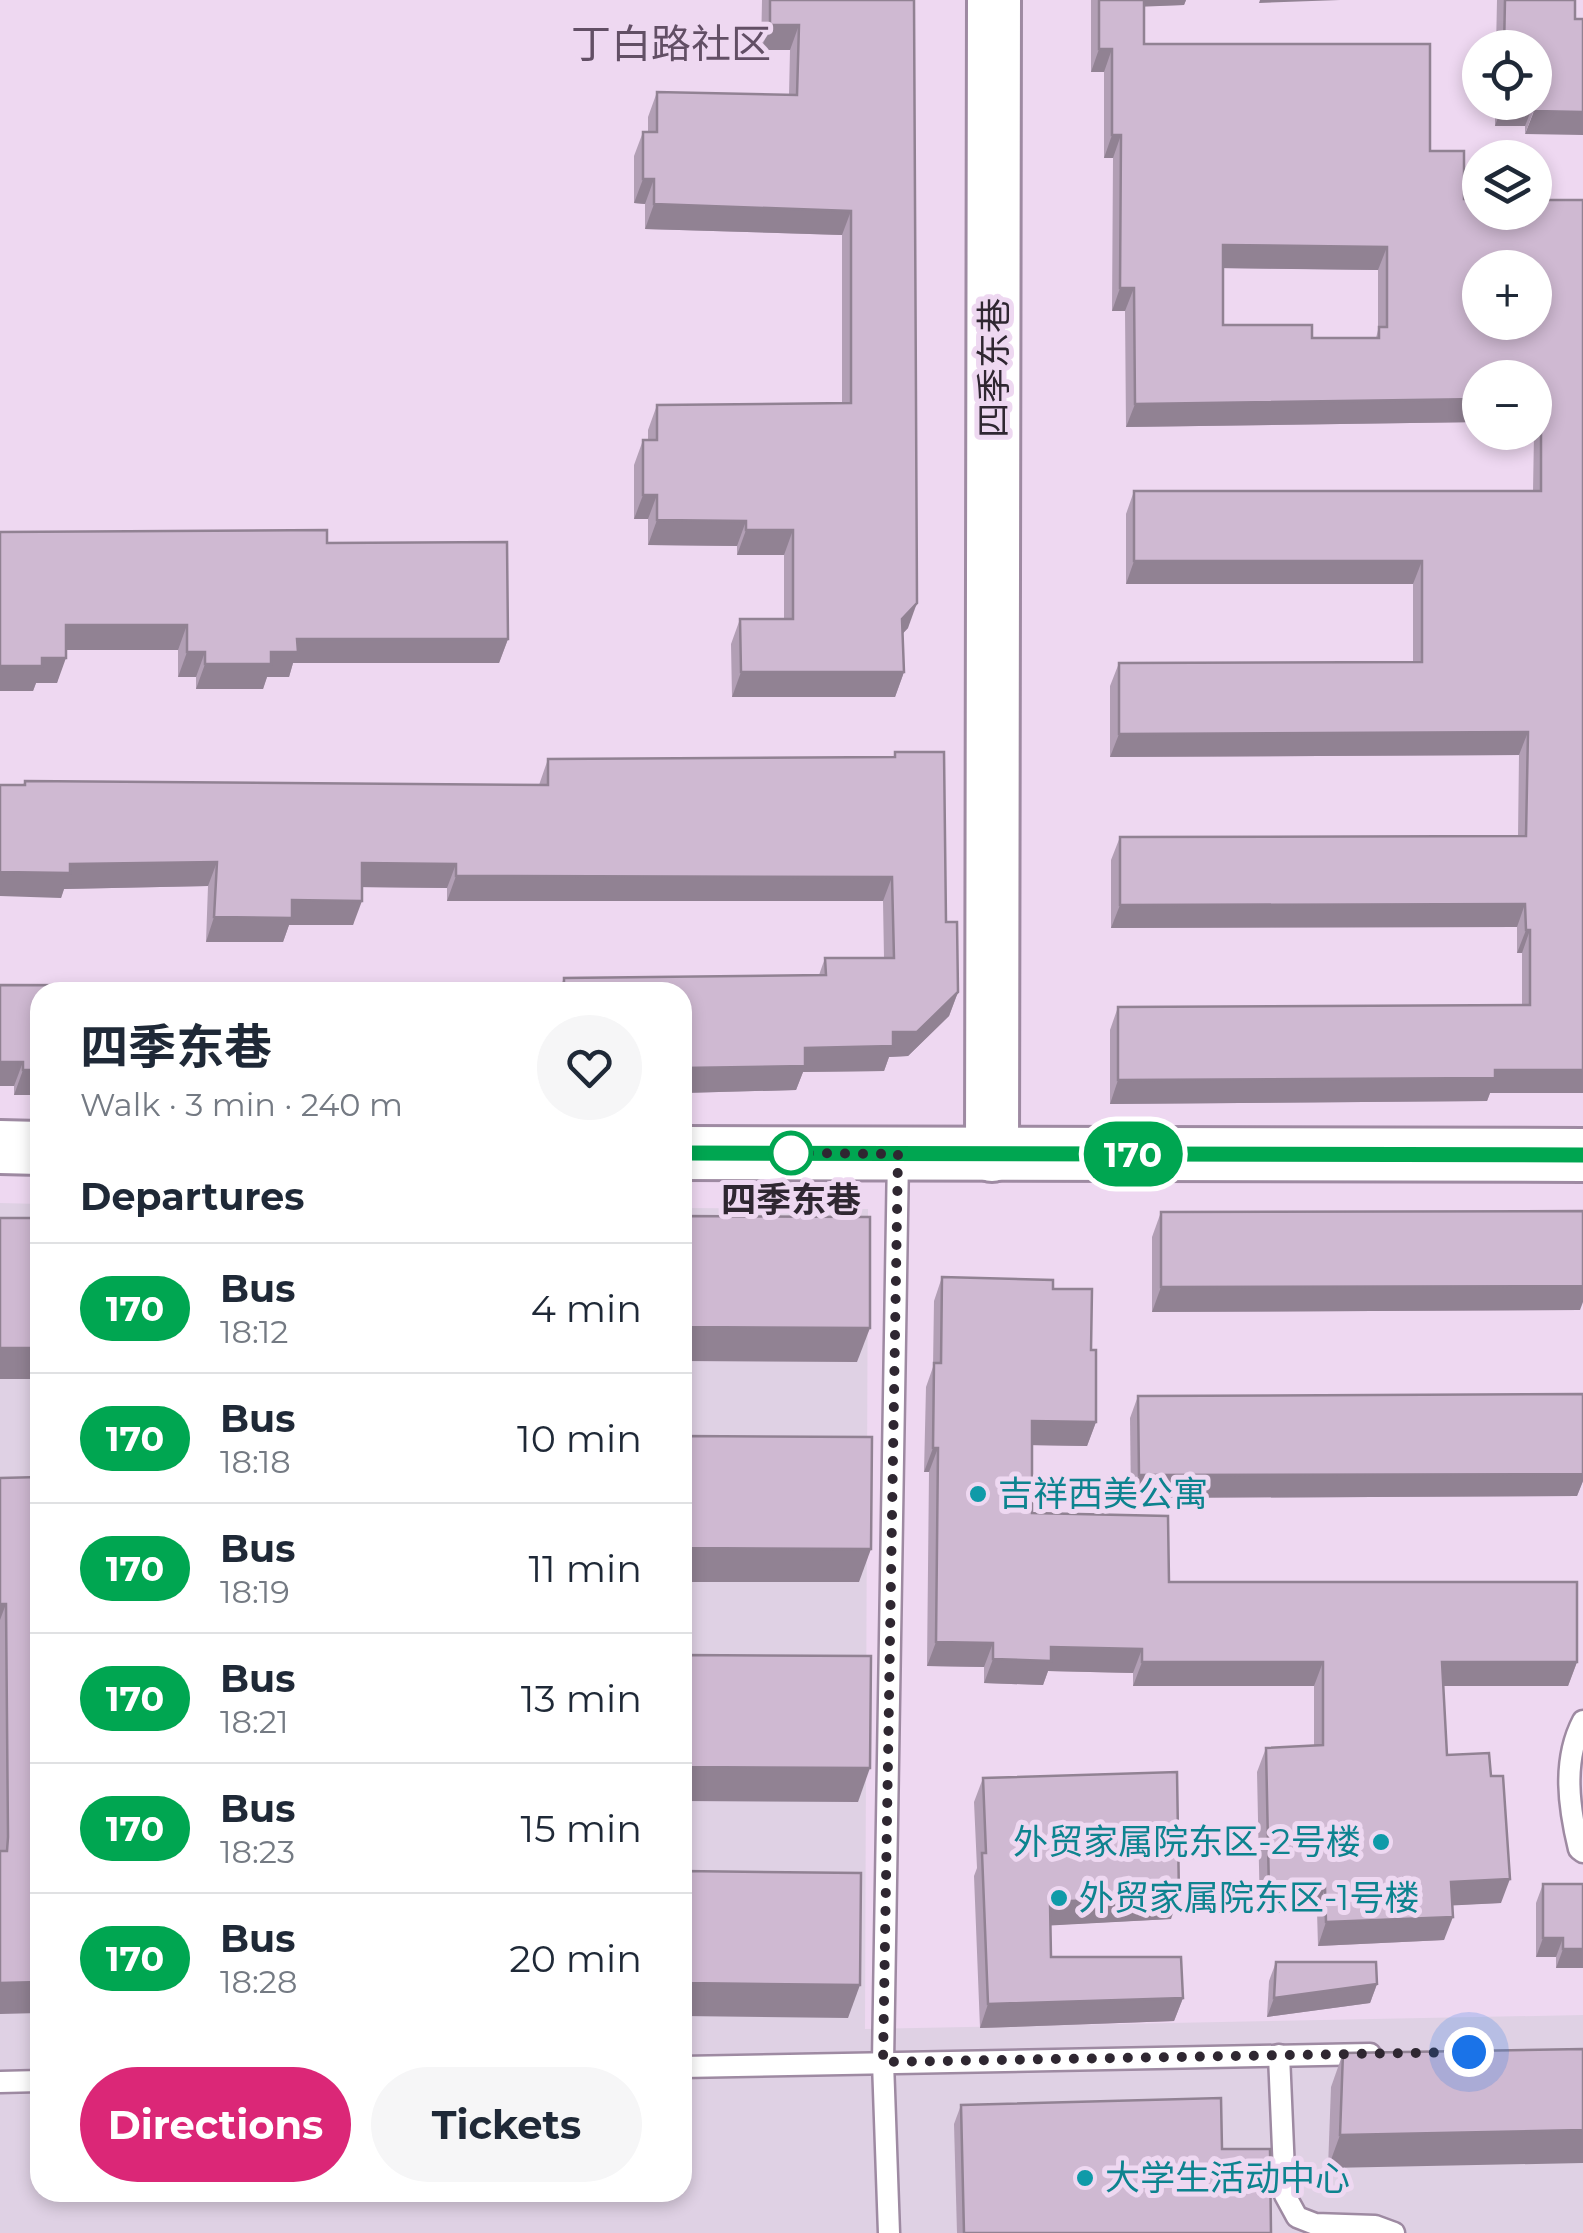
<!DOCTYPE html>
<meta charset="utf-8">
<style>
body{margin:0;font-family:Montserrat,"Noto Sans SC",sans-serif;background:#f6f6f7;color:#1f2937;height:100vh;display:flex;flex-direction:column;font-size:38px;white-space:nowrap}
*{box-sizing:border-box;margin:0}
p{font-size:32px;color:#747a83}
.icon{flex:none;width:55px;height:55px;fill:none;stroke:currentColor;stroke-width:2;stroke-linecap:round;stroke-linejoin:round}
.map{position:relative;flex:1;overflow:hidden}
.side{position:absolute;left:30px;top:982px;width:662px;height:1220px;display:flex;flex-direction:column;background:#fff;border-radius:30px;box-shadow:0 5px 15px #0003}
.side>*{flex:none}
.badge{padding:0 20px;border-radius:32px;font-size:35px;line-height:65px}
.buttons{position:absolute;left:1462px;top:30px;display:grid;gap:20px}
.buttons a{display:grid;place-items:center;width:90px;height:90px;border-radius:50%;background:#fff;box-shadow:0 5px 15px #0003;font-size:50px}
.you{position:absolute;width:50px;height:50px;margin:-25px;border:8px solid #fff;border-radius:50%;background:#1a73e8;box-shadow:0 0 0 15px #1a73e833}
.map>.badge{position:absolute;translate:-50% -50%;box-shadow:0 0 0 5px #fff}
h2{padding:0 50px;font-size:38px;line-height:90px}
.round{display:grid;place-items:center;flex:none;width:105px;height:105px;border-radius:52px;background:#f6f6f7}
.overview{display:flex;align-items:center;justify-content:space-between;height:170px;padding:0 50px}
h1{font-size:48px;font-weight:700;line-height:75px}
.action{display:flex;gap:20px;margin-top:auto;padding:20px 50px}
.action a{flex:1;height:115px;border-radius:60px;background:#db2777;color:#fff;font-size:40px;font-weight:700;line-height:115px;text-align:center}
.action a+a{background:#f6f6f7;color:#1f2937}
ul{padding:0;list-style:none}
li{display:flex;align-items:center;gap:30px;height:130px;padding:0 50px;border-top:2px solid #e0e1e3}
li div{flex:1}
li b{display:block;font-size:38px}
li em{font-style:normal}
li .badge{min-width:110px;font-weight:700;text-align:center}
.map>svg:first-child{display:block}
</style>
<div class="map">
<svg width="1583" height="2233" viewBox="0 0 1583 2233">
<rect width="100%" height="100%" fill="#eed8f1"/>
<!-- education -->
<path fill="#dfd1e4" d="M 0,1203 L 40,1204 L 40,2192 L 682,2192 L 683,1208 L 868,1209 L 865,2029 L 1583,2015 L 1583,2233 L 0,2233 Z"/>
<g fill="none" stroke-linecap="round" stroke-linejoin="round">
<defs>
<g id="lane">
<path d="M 1583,1721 C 1562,1761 1569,1808 1579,1849 L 1583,1852"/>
<path d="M 1279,2055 L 1285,2195 L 1297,2217 L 1315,2224 L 1375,2226 L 1394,2233"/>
<path d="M 682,2067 L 1370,2054"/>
<path d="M 0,2082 L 40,2081"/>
<path d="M 889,2233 L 883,2062 L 898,1156"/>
</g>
<g id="secondary">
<path d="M 0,1147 L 40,1148"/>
<path d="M 682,1153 L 1583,1155"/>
<path d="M 992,1155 L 994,0"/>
</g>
</defs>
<!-- lane casing -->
<use href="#lane" stroke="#9e8aa2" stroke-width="25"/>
<!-- secondary casing -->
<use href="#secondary" stroke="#9e8aa2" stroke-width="58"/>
<!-- lane -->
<use href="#lane" stroke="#fff" stroke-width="20"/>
<!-- secondary -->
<use href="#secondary" stroke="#fff" stroke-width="52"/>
</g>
<!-- wall -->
<g fill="#b29fb5" fill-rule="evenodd">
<path d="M 762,0 L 914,0 L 908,628 L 902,634 L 904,672 L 895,697 L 732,697 L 731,644 L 740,619 L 784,619 L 784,555 L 737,555 L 737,546 L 648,545 L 648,519 L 634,519 L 634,465 L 643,440 L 648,440 L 648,430 L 657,405 L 842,403 L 842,235 L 645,229 L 645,204 L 634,203 L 634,156 L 643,132 L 648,132 L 648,117 L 657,92 L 789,95 L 790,50 L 761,50 Z"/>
<path d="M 1091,0 L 1186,0 L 1184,5 L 1144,6 L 1144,44 L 1430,151 L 1464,199 L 1583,200 L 1583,1093 L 1490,1093 L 1487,1101 L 1110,1104 L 1110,1030 L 1118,1007 L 1522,1005 L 1522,953 L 1517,953 L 1517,927 L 1111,928 L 1111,860 L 1120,837 L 1518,837 L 1519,755 L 1110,757 L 1110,686 L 1119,663 L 1413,662 L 1413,584 L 1126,584 L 1126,514 L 1134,491 L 1533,491 L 1535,378 L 1480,378 L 1480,422 L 1126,427 L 1125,311 L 1112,311 L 1113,158 L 1104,158 L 1104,72 L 1091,72 ZM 1223,268 L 1378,270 L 1378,330 L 1376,338 L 1312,338 L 1223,325 Z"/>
<path d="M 1497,0 L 1575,0 L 1525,134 L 1525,126 L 1495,126 L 1495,102 L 1535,102 L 1535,48 L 1496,48 Z"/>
<path d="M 0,532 L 327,543 L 508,639 L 499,663 L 293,663 L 289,677 L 267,677 L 263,689 L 196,689 L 196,677 L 178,677 L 178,650 L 66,650 L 57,683 L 36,683 L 33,691 L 0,691 Z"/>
<path d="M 895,752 L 946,922 L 958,992 L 949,1016 L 908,1056 L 889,1057 L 884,1071 L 803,1072 L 796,1090 L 682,1093 L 682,992 L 558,992 L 564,978 L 819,975 L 825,958 L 884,958 L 883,901 L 447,901 L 447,888 L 362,887 L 353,925 L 289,925 L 283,942 L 206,942 L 208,886 L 64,889 L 61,898 L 23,785 L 25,781 L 539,785 L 548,759 L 894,757 Z"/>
<path d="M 0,985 L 40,1095 L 14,1095 L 14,1086 L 0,1086 Z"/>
<path d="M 1161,1212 L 1580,1310 L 1152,1312 L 1152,1237 Z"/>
<path d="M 942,1277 L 1053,1289 L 1091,1350 L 1096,1422 L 1087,1446 L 1032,1445 L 1032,1513 L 1169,1582 L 1577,1662 L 1568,1686 L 1443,1686 L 1447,1755 L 1501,1903 L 1452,1905 L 1444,1940 L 1318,1946 L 1317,1911 L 1260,1914 L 1257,1772 L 1266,1748 L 1314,1746 L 1314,1686 L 1133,1686 L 1133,1673 L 1048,1671 L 1043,1685 L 984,1683 L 984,1667 L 927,1666 L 929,1472 L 924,1472 L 926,1387 L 933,1367 L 934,1301 Z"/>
<path d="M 1583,1394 L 1583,1481 L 1577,1496 L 1131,1498 L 1130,1418 L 1138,1396 Z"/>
<path d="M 40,1477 L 0,2014 L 0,1478 Z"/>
<path d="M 983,1778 L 1171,1919 L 1051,1925 L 1051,1957 L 1183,1998 L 1174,2021 L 980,2028 L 974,1876 L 977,1868 L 974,1802 Z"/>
<path d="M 1543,1884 L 1583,1968 L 1556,1968 L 1556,1957 L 1536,1957 L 1536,1903 Z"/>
<path d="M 1276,1962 L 1377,1984 L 1370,2003 L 1267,2017 L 1269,1981 Z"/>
<path d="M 1583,2049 L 1328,2168 L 1331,2087 L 1343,2053 Z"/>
<path d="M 961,2105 L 1222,2149 L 1271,2233 L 957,2233 L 954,2124 Z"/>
</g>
<!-- shaded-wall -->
<g fill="#918293">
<path d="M 1137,0 L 1186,0 L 1184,5 L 1135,7 Z"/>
<path d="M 1260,0 L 1340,0 L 1259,3 Z"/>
<path d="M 770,25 L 799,25 L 790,50 L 761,50 Z"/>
<path d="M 1099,49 L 1112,49 L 1104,72 L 1091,72 Z"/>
<path d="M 1503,103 L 1534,103 L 1525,126 L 1495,126 Z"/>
<path d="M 1534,111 L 1583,112 L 1583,135 L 1525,134 Z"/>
<path d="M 1112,135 L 1121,135 L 1113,158 L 1104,158 Z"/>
<path d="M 643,179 L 654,179 L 645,204 L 634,203 Z"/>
<path d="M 654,204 L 851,211 L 842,235 L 645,229 Z"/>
<path d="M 1223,245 L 1387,247 L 1378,270 L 1215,268 Z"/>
<path d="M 1120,288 L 1134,288 L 1125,311 L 1112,311 Z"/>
<path d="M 1535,398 L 1541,398 L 1535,415 Z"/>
<path d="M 1480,399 L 1480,422 L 1126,427 L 1135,404 Z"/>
<path d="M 643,495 L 657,495 L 648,519 L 634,519 Z"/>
<path d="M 657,520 L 746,521 L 737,546 L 648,545 Z"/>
<path d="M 746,530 L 793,530 L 784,555 L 737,555 Z"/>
<path d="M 1134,561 L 1422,561 L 1413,584 L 1126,584 Z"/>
<path d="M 917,603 L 908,628 L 893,644 L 902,619 Z"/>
<path d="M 66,625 L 187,625 L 178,650 L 57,650 Z"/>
<path d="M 297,639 L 508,639 L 499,663 L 293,663 L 289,677 L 267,677 L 263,689 L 196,689 L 205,664 L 271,652 Z"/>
<path d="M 187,652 L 205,652 L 196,677 L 178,677 Z"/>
<path d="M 42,658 L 66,658 L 57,683 L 36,683 L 33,691 L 0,691 L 0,666 Z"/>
<path d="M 741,672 L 904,672 L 895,697 L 732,697 Z"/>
<path d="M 1528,732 L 1519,755 L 1110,757 L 1119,734 Z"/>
<path d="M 217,862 L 208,886 L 64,889 L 61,898 L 0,896 L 0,872 L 70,864 Z"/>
<path d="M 362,863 L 456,864 L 447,888 L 353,887 Z"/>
<path d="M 456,876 L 892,877 L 883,901 L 447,901 Z"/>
<path d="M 292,900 L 362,901 L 353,925 L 289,925 L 283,942 L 206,942 L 214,917 Z"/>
<path d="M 1525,904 L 1517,927 L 1111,928 L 1120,905 Z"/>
<path d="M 1526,930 L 1530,930 L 1522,953 L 1517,953 Z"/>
<path d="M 958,992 L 949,1016 L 908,1056 L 889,1057 L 884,1071 L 803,1072 L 796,1090 L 682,1093 L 682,1068 L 893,1032 Z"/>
<path d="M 0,1062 L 23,1062 L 14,1086 L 0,1086 Z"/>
<path d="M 23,1070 L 40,1070 L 40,1095 L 14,1095 Z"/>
<path d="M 1495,1070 L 1583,1070 L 1583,1093 L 1490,1093 L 1487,1101 L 1110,1104 L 1118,1080 Z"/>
<path d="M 1583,1286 L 1583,1302 L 1580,1310 L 1152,1312 L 1161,1287 Z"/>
<path d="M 682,1327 L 870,1328 L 857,1362 L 682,1361 Z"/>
<rect x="0" y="1348" width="40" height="31"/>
<path d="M 1032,1421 L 1096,1422 L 1087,1446 L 1024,1445 Z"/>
<path d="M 933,1448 L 938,1448 L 929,1472 L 924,1472 Z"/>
<path d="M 1583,1474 L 1583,1481 L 1577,1496 L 1131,1498 L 1139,1475 Z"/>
<path d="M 682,1548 L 871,1549 L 859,1582 L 682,1582 Z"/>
<path d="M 0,1604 L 6,1604 L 0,1620 Z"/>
<path d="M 936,1642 L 993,1643 L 984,1667 L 927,1666 Z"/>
<path d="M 1051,1647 L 1142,1649 L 1133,1673 L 1048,1671 L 1043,1685 L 984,1683 L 993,1659 Z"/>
<path d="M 1142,1662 L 1323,1662 L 1314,1686 L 1133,1686 Z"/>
<path d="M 1442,1662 L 1577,1662 L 1568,1686 L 1433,1686 Z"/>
<path d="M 682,1767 L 870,1768 L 858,1802 L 682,1801 Z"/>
<path d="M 1510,1879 L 1501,1903 L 1442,1906 L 1451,1882 Z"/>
<path d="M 1325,1888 L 1317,1911 L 1260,1914 L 1269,1891 Z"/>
<path d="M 1179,1896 L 1171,1919 L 1041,1926 L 1050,1902 Z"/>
<path d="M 1453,1917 L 1444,1940 L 1318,1946 L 1326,1922 Z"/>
<path d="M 1543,1938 L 1563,1938 L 1556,1957 L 1536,1957 Z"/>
<path d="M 1563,1949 L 1583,1949 L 1583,1968 L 1556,1968 Z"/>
<path d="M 40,1982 L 40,2013 L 0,2014 L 0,1983 Z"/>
<path d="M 682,1983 L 860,1985 L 848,2018 L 682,2016 Z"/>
<path d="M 1377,1984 L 1370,2003 L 1267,2017 L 1274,1998 Z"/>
<path d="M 1183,1998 L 1174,2021 L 980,2028 L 988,2004 Z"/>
<path d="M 1583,2130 L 1583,2163 L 1328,2168 L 1340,2135 Z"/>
</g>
<!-- building -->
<g fill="#cfb9d2" stroke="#918293" stroke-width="2.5" fill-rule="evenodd">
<path d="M 770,0 L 914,0 L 917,603 L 902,619 L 904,672 L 741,672 L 740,619 L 793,619 L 793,530 L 746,530 L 746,521 L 657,520 L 657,495 L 643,495 L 643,440 L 657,440 L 657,405 L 851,403 L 851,211 L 654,204 L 654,179 L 643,179 L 643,132 L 657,132 L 657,92 L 797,95 L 799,25 L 770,25 Z"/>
<path d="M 1099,0 L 1144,0 L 1144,44 L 1430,44 L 1430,151 L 1464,151 L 1464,199 L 1480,199 L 1480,212 L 1535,212 L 1535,200 L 1583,200 L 1583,1070 L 1495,1070 L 1495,1078 L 1118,1080 L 1118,1007 L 1530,1005 L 1530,930 L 1526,930 L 1525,904 L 1120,905 L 1120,837 L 1526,836 L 1528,732 L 1119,734 L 1119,663 L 1422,662 L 1422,561 L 1134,561 L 1134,491 L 1541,491 L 1541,398 L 1535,398 L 1535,378 L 1480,378 L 1480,399 L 1135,404 L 1134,288 L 1120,288 L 1121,135 L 1112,135 L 1112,49 L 1099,49 ZM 1223,245 L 1387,247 L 1387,327 L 1379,327 L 1379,338 L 1312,338 L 1312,325 L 1223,325 ZM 1480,268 L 1535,268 L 1535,322 L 1480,322 Z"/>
<path d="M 1505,0 L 1575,0 L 1575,19 L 1583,19 L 1583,112 L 1534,111 L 1534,103 L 1503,103 L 1535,102 L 1535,48 L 1504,48 Z"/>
<path d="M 327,530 L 327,543 L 507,542 L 508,639 L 297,639 L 298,652 L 271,652 L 271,664 L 205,664 L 205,652 L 187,652 L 187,625 L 66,625 L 66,658 L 42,658 L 42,666 L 0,666 L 0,532 Z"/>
<path d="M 895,752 L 944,752 L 946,922 L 957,922 L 958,992 L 917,1032 L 893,1032 L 893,1046 L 805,1048 L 805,1066 L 682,1068 L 682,992 L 564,992 L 564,978 L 826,975 L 825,958 L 894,958 L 892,877 L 456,876 L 456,864 L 362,863 L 362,901 L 292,900 L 292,918 L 214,917 L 217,862 L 70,864 L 70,873 L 0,872 L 0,785 L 25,785 L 25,781 L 548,785 L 548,759 L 895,757 Z"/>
<path d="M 0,985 L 488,986 L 488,992 L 40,992 L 40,1070 L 23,1070 L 23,1062 L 0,1062 Z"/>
<path d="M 1583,1211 L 1583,1286 L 1161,1287 L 1161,1212 Z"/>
<path d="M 682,1216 L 870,1217 L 870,1328 L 682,1327 Z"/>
<rect x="0" y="1218" width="40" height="130"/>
<path d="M 942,1277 L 1053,1280 L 1053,1289 L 1092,1289 L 1091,1350 L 1096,1350 L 1096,1422 L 1032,1421 L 1032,1513 L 1168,1516 L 1169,1582 L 1577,1582 L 1577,1662 L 1442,1662 L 1447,1755 L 1489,1753 L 1491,1776 L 1503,1776 L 1510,1879 L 1451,1882 L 1453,1917 L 1326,1922 L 1325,1888 L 1269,1891 L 1266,1748 L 1323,1745 L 1323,1662 L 1142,1662 L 1142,1649 L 1051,1647 L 1051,1661 L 993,1659 L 993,1643 L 936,1642 L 938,1448 L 933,1448 L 934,1363 L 941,1363 Z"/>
<path d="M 1583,1394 L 1583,1474 L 1139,1475 L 1138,1396 Z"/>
<path d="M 682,1436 L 872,1437 L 871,1549 L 682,1548 Z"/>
<path d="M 40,1477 L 40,1982 L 0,1983 L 0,1851 L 7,1851 L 8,1837 L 6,1604 L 0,1604 L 0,1478 Z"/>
<path d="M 682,1655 L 871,1656 L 870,1768 L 682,1767 Z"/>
<path d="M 1177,1772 L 1179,1896 L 1050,1902 L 1051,1957 L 1181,1957 L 1183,1998 L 988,2004 L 982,1853 L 986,1853 L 983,1778 Z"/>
<path d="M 682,1871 L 861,1873 L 860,1985 L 682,1983 Z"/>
<path d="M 1543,1884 L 1583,1884 L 1583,1949 L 1563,1949 L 1563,1938 L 1543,1938 Z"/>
<path d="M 1276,1962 L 1376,1962 L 1377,1984 L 1274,1998 Z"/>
<path d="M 1583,2049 L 1583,2130 L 1340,2135 L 1343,2053 Z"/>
<path d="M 1221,2098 L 1222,2149 L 1270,2149 L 1271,2233 L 964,2233 L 961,2105 Z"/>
</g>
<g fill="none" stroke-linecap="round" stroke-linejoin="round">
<defs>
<path id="line" d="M 682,1153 L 1583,1155"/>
</defs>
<!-- line casing -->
<use href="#line" stroke="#fff" stroke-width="22"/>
<!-- line -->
<use href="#line" stroke="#00a651" stroke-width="15"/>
<!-- walk -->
<path stroke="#2f2731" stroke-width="10" stroke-dasharray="0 18" d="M 791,1153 L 898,1154 L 883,2062 L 1469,2052"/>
</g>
<!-- markers -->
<circle fill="#fff" stroke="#00a651" stroke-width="5" cx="791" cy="1153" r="20"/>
<g fill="#0f9aa8" stroke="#eed8f1" stroke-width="4">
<circle cx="978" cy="1494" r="10"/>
<circle cx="1381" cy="1842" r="10"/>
<circle cx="1059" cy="1898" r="10"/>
<circle cx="1085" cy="2178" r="10"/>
</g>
<g text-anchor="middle" stroke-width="10" stroke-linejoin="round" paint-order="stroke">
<!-- street labels -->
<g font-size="35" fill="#2f2731" stroke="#eed8f1">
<text transform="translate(994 368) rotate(-90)" y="12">四季东巷</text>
</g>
<!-- stop labels -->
<g font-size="35" font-weight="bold" fill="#2f2731" stroke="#eed8f1">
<text x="791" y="1212">四季东巷</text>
</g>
<!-- culture labels -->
<g font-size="35" fill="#0d838f" stroke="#eed8f1" text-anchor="start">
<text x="998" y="1506">吉祥西美公寓</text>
<text x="1361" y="1854" text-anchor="end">外贸家属院东区-2号楼</text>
<text x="1079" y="1910">外贸家属院东区-1号楼</text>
<text x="1105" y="2190">大学生活动中心</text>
</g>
<!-- quarter labels -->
<g font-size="40" fill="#624f65" stroke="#eed8f1">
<text x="671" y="58">丁白路社区</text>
</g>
</g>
</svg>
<div class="buttons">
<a><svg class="icon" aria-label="locate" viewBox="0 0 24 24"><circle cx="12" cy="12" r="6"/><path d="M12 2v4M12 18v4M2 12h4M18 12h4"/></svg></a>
<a><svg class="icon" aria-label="layers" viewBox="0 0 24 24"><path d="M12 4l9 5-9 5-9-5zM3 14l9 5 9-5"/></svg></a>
<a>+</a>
<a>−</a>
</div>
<div class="you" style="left:1469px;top:2052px"></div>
<b class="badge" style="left:1133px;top:1154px;background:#00a651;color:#fff">170</b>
<section class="side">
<div class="overview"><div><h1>四季东巷</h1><p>Walk · 3 min · 240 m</p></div><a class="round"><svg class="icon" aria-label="heart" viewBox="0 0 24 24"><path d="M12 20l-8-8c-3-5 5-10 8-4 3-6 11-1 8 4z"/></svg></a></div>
<h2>Departures</h2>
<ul>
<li><span class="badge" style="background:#00a651;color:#fff">170</span><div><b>Bus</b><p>18:12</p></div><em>4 min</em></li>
<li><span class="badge" style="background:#00a651;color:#fff">170</span><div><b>Bus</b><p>18:18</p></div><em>10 min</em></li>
<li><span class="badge" style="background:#00a651;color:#fff">170</span><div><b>Bus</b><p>18:19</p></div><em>11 min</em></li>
<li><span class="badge" style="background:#00a651;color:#fff">170</span><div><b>Bus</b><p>18:21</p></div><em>13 min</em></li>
<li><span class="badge" style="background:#00a651;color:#fff">170</span><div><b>Bus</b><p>18:23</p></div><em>15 min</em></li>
<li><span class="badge" style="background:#00a651;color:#fff">170</span><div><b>Bus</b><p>18:28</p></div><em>20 min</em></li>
</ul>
<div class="action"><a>Directions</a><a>Tickets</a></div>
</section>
</div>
